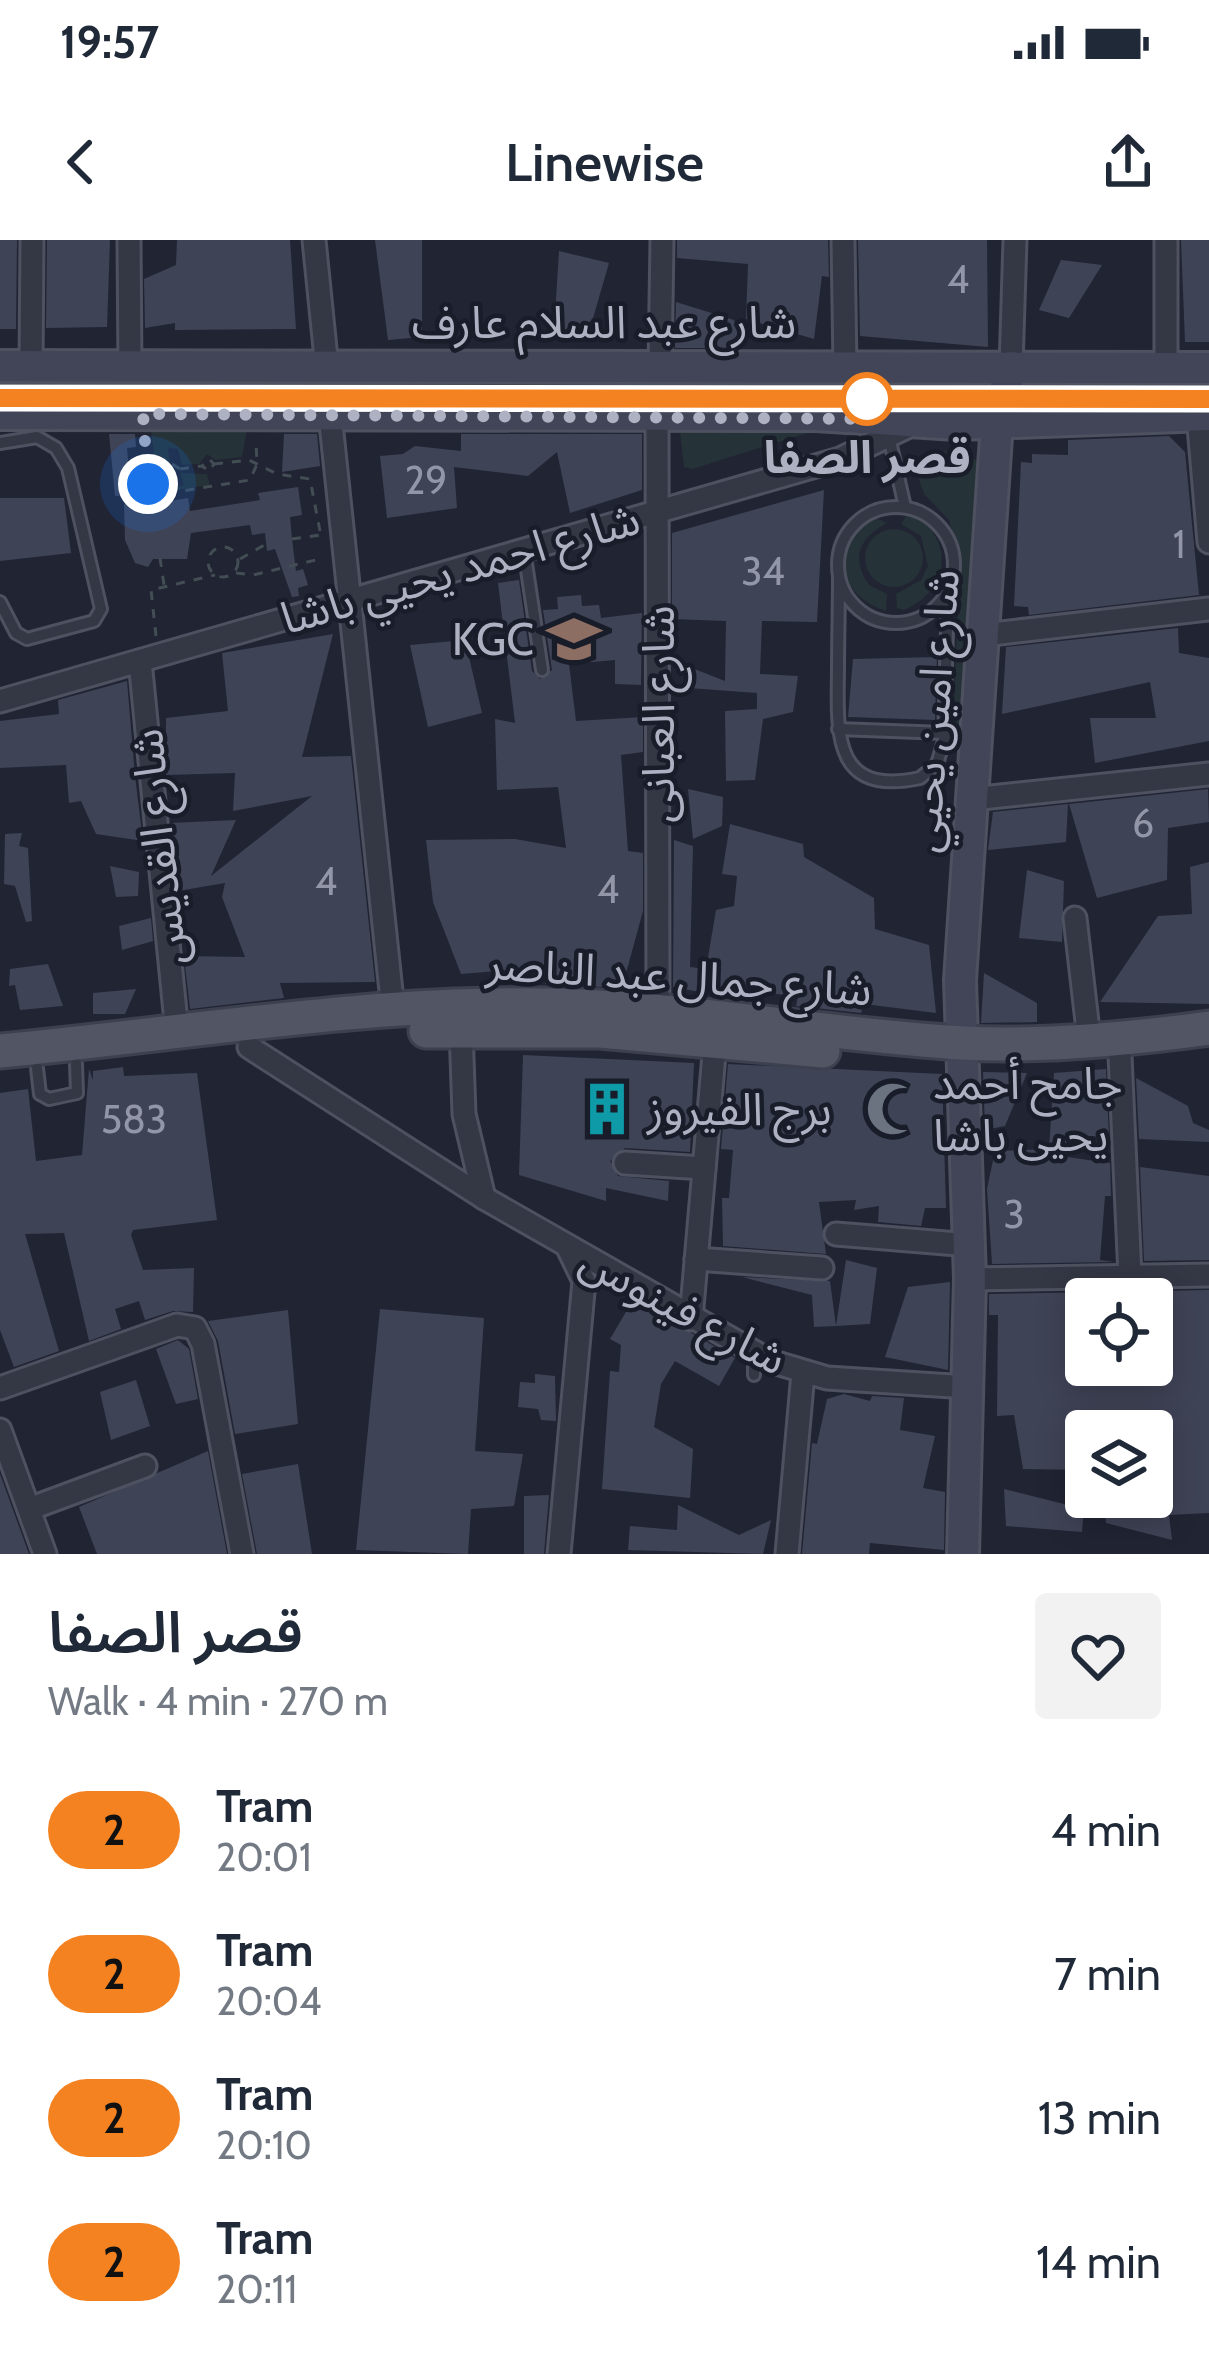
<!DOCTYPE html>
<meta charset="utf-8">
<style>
body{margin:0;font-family:Cabin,"Noto Sans Arabic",sans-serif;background:#f2f2f3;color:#1f2937;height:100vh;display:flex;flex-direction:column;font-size:45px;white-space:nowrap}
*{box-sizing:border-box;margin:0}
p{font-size:39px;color:#747a83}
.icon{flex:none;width:66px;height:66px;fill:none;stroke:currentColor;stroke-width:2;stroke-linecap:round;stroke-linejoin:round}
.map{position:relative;height:1314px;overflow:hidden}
.sheet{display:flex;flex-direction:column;background:#fff;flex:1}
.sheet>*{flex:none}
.badge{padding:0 24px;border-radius:39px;font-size:42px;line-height:78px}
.tools{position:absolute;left:1065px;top:1038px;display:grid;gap:24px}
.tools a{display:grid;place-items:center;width:108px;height:108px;border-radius:12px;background:#fff;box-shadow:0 6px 30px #0003;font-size:60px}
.you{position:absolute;width:60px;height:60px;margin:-30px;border:9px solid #fff;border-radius:50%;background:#1a73e8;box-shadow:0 0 0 18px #1a73e833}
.map>.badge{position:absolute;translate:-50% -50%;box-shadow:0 0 0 6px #fff}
.round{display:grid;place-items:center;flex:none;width:126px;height:126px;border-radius:12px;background:#f2f2f3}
.headline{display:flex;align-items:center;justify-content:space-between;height:204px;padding:0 48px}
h1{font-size:57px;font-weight:600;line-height:90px}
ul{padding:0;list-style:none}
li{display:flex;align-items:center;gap:36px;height:144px;padding:0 48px}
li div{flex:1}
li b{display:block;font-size:45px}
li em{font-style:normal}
li .badge{min-width:132px;font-weight:700;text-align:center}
.status{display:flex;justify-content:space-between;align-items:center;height:84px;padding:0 60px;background:#fff;direction:ltr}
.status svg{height:33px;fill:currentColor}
header{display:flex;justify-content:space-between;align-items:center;height:156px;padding:0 48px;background:#fff;font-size:54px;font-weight:600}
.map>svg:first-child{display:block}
</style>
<div class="status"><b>19:57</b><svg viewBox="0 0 49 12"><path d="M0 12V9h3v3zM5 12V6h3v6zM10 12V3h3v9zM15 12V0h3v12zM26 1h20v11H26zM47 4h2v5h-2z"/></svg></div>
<header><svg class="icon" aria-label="back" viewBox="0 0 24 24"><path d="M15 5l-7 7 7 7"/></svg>Linewise<svg class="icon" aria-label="share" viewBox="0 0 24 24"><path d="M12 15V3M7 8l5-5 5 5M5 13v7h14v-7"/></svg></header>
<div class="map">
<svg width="1209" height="1314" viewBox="0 0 1209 1314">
<rect width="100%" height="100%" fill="#212433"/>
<!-- green -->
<g fill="#253237">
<path d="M 689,184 L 820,189 L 692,229 L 684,227 L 680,192 Z"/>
<path d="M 247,189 L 242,217 L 215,220 L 207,214 L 199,224 L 182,225 L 178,209 L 168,208 L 172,248 L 184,245 L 180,233 L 207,234 L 210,245 L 159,253 L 151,192 Z"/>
<path d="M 940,211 L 961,212 L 977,221 L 979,235 L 967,494 L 953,488 L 960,320 L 949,280 L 924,254 L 912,219 Z"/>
<path d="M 909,272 C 955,296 952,350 904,370 L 897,368 L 896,354 L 921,340 L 928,326 L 921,296 L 901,284 Z"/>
<path d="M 872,276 L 887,283 C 860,298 850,316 869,345 L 887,354 L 886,371 C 852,360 834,332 848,297 Z"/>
<circle cx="894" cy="318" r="29"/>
</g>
<!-- building -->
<g fill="#3f4356" fill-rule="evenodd">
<path d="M 0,0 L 17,0 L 16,89 L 0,89 Z"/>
<path d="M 47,0 L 110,0 L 107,87 L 46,88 Z"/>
<path d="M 177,0 L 290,0 L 296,89 L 175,90 L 175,83 L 145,88 L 144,39 L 176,25 Z"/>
<path d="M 375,0 L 422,0 L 422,97 L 388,100 Z"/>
<path d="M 677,0 L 828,0 L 829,37 L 822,36 L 814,99 L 746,79 L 748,24 L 677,18 Z"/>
<path d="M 858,0 L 987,0 L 988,107 L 860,96 Z"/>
<path d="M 1181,0 L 1209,0 L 1209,102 L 1185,102 Z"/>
<path d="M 559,11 L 609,23 L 591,85 L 554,91 Z"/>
<path d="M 1061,20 L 1102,25 L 1069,78 L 1039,70 Z"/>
<path d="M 676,62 L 734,80 L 742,108 L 675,108 Z"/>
<path d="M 109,194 L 135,194 L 136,207 L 127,208 L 131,255 L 115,256 Z"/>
<path d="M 284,194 L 317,194 L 320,226 L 282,232 Z"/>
<path d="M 461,194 L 642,194 L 642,250 L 570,273 L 557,212 L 528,236 L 454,227 L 457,268 L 387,278 L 380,216 L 403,214 L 415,206 L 461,211 Z"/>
<path d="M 1169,196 L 1185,212 L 1199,355 L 1029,375 L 1028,367 L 1014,366 L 1021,222 L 1032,223 L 1032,214 L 1068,215 L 1068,200 Z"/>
<path d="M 298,247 L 302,275 L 290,277 L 292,299 L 296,331 L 303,329 L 308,345 L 298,348 L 299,356 L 292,357 L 275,309 L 267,311 L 265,293 L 252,295 L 250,285 L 191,293 L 187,319 L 153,319 L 148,327 L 135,323 L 125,300 L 124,264 L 169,254 L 171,261 L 188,258 L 190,271 L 260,260 L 258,253 Z"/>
<path d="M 824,250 L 817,382 L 762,381 L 760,434 L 798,436 L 793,472 L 763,479 L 755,540 L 726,541 L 725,471 L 757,469 L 757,453 L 689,448 L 692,428 L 725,441 L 726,381 L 672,379 L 672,293 Z"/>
<path d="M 0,258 L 64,258 L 71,313 L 0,321 Z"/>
<path d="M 519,340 L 532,431 L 540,439 L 552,430 L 543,370 L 558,369 L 557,357 L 581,355 L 582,366 L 599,365 L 601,378 L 642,373 L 641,445 L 615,444 L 615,420 L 569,424 L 576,481 L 643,477 L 643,512 L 621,515 L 628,611 L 643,613 L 643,671 L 622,748 L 545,744 L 545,727 L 461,734 L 433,662 L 426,600 L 515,599 L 566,608 L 558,547 L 497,550 L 495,479 L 515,483 L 498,343 Z"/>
<path d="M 1178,388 L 1179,413 L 1209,418 L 1209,501 L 1095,523 L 1090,478 L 1156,478 L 1150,442 L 1002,474 L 1006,407 Z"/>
<path d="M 333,394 L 302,517 L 351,516 L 375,742 L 280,743 L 284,758 L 190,769 L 184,716 L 245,717 L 222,657 L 225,643 L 178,651 L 171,583 L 236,580 L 211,636 L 312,556 L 233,571 L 235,533 L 166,535 L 166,478 L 228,471 L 222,413 Z"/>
<path d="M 465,400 L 482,473 L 428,487 L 410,405 Z"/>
<path d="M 937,417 L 935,480 L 848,477 L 853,419 Z"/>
<path d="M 127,441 L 135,536 L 143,601 L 96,594 L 81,561 L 69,563 L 66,525 L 0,528 L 0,481 L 59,474 L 58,460 Z"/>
<path d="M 688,549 L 723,557 L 722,586 L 693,599 Z"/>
<path d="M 1208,549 L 1209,582 L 1168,588 L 1167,640 L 1097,658 L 1069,564 Z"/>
<path d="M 1068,564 L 1066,602 L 988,610 L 993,572 Z"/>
<path d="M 730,584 L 803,604 L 804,617 L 874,658 L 875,689 L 929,705 L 936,773 L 864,764 L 861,773 L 796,766 L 798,757 L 721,746 L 722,756 L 673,747 L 674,600 L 693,606 L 690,727 L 706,729 L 716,670 L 734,666 L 737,636 L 722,634 Z"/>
<path d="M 22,593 L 19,606 L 28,608 L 32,681 L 26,682 L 15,646 L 4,644 L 5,594 Z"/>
<path d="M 1209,622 L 1209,764 L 1100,762 L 1158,676 L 1192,674 L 1190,627 Z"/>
<path d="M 110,626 L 139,632 L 138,656 L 116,657 Z"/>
<path d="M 1027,630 L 1064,641 L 1062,702 L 1019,698 Z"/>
<path d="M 151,678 L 153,701 L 122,710 L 119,686 Z"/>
<path d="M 48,724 L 63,766 L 20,770 L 15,745 L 9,746 L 10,729 Z"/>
<path d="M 984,733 L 1037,763 L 1037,782 L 981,783 Z"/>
<path d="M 136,749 L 125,774 L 93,774 L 93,753 Z"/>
<path d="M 523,815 L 694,823 L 690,912 L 625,908 L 610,921 L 618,936 L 669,941 L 668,961 L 606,948 L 606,961 L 519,935 Z"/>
<path d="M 728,824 L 942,834 L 946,968 L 925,968 L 921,986 L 878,982 L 879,966 L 854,970 L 856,960 L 819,962 L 826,1014 L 723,1006 L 722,958 L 729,958 L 733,910 L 721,909 Z"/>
<path d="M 123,827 L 124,836 L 197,833 L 217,980 L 133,990 L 131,995 L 143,1030 L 194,1028 L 193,1072 L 173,1071 L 145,1080 L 139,1061 L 115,1069 L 121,1089 L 89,1101 L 64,993 L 25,994 L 59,1111 L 14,1127 L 0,1090 L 0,853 L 28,849 L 36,921 L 82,915 L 89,829 L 93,840 L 93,831 Z"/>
<path d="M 1106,829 L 1109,897 L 1069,895 L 1067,917 L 1110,923 L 1111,956 L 1105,956 L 1100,1020 L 1114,1022 L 992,1024 L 987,949 L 995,911 L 1049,909 L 1054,833 Z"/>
<path d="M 983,832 L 1027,833 L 1005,886 L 985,890 Z"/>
<path d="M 1136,838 L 1188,866 L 1193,883 L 1209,890 L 1209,902 L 1139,899 Z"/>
<path d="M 1140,927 L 1209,936 L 1209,1020 L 1144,1021 Z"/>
<path d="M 846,1020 L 877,1028 L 870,1084 L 836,1086 Z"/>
<path d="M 742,1037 L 830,1041 L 836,1086 L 814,1087 L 812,1055 Z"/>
<path d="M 950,1042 L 948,1130 L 885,1117 L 908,1047 Z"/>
<path d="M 1209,1050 L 1209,1273 L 1169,1275 L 1172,1300 L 1106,1283 L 1103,1257 L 1152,1257 L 1152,1191 L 1086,1191 L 1086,1230 L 1023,1229 L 1014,1175 L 997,1176 L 998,1075 L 989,1075 L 989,1054 ZM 1086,1059 L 1152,1059 L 1152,1125 L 1086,1125 Z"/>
<path d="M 633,1060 L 735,1118 L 719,1146 L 675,1121 L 661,1144 L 654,1187 L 693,1209 L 690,1258 L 602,1249 L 610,1131 L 619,1132 L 621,1105 L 610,1099 Z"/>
<path d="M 380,1069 L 484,1078 L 475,1211 L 523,1214 L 514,1266 L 471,1269 L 468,1314 L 356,1310 Z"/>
<path d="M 288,1070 L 298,1184 L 235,1194 L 218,1101 L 208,1081 Z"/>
<path d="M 178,1100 L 189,1109 L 198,1159 L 176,1164 L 156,1109 Z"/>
<path d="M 535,1134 L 555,1136 L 556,1181 L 541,1180 L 538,1169 L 518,1167 L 520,1142 L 535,1143 Z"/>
<path d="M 136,1140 L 150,1186 L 111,1200 L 100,1152 Z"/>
<path d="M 844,1154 L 870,1161 L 872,1156 L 904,1158 L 900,1190 L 935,1196 L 923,1248 L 945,1252 L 944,1310 L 870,1303 L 869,1314 L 802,1314 L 812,1203 L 817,1204 L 827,1159 Z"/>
<path d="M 208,1211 L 227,1314 L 97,1314 L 79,1267 Z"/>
<path d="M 298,1224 L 312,1314 L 257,1314 L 242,1234 Z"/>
<path d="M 0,1234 L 29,1314 L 0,1314 Z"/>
<path d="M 1004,1249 L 1084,1269 L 1082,1292 L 1006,1286 Z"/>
<path d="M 549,1255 L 544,1314 L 524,1314 L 524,1256 Z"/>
<path d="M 678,1265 L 739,1295 L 771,1280 L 763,1314 L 628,1310 L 630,1286 L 677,1290 Z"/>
</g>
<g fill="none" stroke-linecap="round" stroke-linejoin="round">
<defs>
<g id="lane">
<path d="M 889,197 L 905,267"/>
<path d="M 0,203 L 37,197 L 56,208 L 68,228 L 101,369 L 94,381 L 27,399 L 16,393 L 0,362"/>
<circle cx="896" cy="325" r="58"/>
<path d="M 524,310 L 542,430"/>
<path d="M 839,336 C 839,367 838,399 838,431 C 837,494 833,557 920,538 L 937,524 L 944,501 L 948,352"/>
<path d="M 838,489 L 945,493"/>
<path d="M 37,828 L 40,854 L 49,859 L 77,853 L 76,824"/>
<path d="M 754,1113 L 754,1135"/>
</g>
<g id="street">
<path d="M 129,0 L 130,128"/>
<path d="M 314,0 L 327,128"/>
<path d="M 843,0 L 845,127"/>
<path d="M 31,126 L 32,0"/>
<path d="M 1011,127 L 1015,0"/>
<path d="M 1166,127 L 1166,0"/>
<path d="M 660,128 L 662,0"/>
<path d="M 330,174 L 393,770"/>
<path d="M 657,175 L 658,773"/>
<path d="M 1198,175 L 1209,302"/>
<path d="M 983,395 L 1209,369"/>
<path d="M 140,421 L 177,792"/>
<path d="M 0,461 L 840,219 L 915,183"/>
<path d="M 972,559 L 1209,534"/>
<path d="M 1075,678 L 1089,799"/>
<path d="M 461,789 L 464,874 L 484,958"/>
<path d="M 249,807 L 484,958 L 770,1121 L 827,1138 L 968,1147"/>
<path d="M 1120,816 L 1130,1036"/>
<path d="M 625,923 L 704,928"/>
<path d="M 836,994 L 970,1005"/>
<path d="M 696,1019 L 822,1028"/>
<path d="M 970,1039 L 1209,1035"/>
<path d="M 691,1079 L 715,803"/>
<path d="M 0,1148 L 177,1085 L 195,1088 L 203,1104 L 242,1314"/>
<path d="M 0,1190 L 45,1314"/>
<path d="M 29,1269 L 145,1226"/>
<path d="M 559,1314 L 584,1041 L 567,1006"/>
<path d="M 787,1314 L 803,1133"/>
</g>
<g id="secondary">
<path d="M 0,126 L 1209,128"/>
<path d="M 0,174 L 816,175 L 956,184 L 1209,175"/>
<path d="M 963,1314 L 970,1039 L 960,740 L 997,182 L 1011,127"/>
</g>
<g id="primary">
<path d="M 426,791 L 600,791 L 823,811"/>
<path d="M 0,811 C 181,794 363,762 545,765 C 685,767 824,795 963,803 C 1044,807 1129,799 1209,788"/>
</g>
</defs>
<!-- lane casing -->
<use href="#lane" stroke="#4e515f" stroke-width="16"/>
<!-- street casing -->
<use href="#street" stroke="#4e515f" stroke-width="27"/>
<!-- secondary casing -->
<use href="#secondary" stroke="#4e515f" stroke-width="36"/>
<!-- primary casing -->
<use href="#primary" stroke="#3d404e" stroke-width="39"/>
<!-- path -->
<g stroke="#424d54" stroke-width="3" stroke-dasharray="9 9" stroke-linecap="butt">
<path d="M 145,198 L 149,249 L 157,255 L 250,240 L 257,224 L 256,202"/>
<path d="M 172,224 L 180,229 L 176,234 L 170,233 Z"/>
<path d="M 214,224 L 249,220 L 277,234 L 310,239 L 320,291"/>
<path d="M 180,229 L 202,226 L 209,231 L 214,224 L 209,219 L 202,226"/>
<path d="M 292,299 L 320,295"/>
<circle cx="223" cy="322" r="15"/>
<path d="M 160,318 L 164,345"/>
<path d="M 240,319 L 266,304"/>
<path d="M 236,333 L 253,335 L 324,318"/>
<path d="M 156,396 L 151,350 L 215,335"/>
</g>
<!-- lane -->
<use href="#lane" stroke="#343744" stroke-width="10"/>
<!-- street -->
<use href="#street" stroke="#343744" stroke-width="21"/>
<!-- secondary -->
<use href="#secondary" stroke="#424557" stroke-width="30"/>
<!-- primary -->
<use href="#primary" stroke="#525564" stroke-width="33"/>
</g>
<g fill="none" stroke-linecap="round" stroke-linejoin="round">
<defs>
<path id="line" d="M 0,158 L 1209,159"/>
</defs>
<!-- line casing -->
<use href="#line" stroke="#fff" stroke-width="27"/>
<!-- line -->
<use href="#line" stroke="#f58220" stroke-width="18"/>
<!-- walk -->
<path stroke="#aeb1c1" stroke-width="12" stroke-dasharray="0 21.6" d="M 148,244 L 143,174 L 880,179 L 867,159"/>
</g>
<!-- icons -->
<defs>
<symbol id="school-bare" viewBox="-9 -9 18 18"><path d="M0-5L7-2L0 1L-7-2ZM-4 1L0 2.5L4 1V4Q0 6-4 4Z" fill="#8d6e63" stroke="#191c29" stroke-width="2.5" paint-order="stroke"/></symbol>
<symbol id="building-bare" viewBox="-9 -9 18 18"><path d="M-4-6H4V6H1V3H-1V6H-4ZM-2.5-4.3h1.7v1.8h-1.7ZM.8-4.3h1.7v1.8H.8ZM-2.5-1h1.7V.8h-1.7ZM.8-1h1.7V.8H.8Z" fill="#0f9aa8" stroke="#191c29" stroke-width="2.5" paint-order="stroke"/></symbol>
<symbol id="mosque-bare" viewBox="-9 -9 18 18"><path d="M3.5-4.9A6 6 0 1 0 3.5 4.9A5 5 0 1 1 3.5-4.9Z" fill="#6b7280" stroke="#191c29" stroke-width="2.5" paint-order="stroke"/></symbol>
</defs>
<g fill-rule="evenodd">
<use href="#school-bare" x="536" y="361" width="76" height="76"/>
<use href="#building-bare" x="569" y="831" width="76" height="76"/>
<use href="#mosque-bare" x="855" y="831" width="76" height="76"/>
</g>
<!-- markers -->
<circle fill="#fff" stroke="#f58220" stroke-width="6" cx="867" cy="159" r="24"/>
<g text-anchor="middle" stroke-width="9" stroke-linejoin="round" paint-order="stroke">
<!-- number labels -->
<g font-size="39" fill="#9296a6">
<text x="958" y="53">4</text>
<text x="426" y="254">29</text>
<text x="1179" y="318">1</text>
<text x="763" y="345">34</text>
<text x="1143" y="597">6</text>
<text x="326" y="655">4</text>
<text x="608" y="663">4</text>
<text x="134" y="893">583</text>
<text x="1014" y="988">3</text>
</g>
<!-- street labels -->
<g font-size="45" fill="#aeb1c1" stroke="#191c29">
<text x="604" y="98">شارع عبد السلام عارف</text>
<text transform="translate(460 328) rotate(-16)" y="16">شارع احمد يحيي باشا</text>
<text transform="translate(933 471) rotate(-86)" y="16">شارع امين يحيي</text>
<text transform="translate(658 474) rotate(-90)" y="16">شارع العبانى</text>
<text transform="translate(158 607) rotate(-96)" y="16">شارع القديس</text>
<text transform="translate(679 736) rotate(4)" y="16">شارع جمال عبد الناصر</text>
<text transform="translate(684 1069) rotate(28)" y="16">شارع فينوس</text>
</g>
<!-- stop labels -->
<g font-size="45" font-weight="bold" fill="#aeb1c1" stroke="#191c29">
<text x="867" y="233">قصر الصفا</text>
</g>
<!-- poi labels -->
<g font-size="45" fill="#aeb1c1" stroke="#191c29" text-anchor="start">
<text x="534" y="415" text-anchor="end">KGC</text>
<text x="933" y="859">جامح أحمد<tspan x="933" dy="52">يحيى باشا</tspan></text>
<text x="647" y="885">برج الفيروز</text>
</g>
</g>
</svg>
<div class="tools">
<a><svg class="icon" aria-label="locate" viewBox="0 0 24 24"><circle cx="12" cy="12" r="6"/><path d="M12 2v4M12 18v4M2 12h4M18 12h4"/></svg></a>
<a><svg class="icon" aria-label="layers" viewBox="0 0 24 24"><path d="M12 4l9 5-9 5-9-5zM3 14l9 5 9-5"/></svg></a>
</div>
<div class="you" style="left:148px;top:244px"></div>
</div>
<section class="sheet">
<div class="headline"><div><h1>قصر الصفا</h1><p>Walk · 4 min · 270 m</p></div><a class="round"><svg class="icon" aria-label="heart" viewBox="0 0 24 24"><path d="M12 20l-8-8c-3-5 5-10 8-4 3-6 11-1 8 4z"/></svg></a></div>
<ul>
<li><span class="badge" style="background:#f58220;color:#111">2</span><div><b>Tram</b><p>20:01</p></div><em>4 min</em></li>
<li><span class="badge" style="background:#f58220;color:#111">2</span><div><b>Tram</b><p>20:04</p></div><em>7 min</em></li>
<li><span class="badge" style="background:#f58220;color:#111">2</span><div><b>Tram</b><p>20:10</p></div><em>13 min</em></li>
<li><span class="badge" style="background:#f58220;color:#111">2</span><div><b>Tram</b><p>20:11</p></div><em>14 min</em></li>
</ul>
</section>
